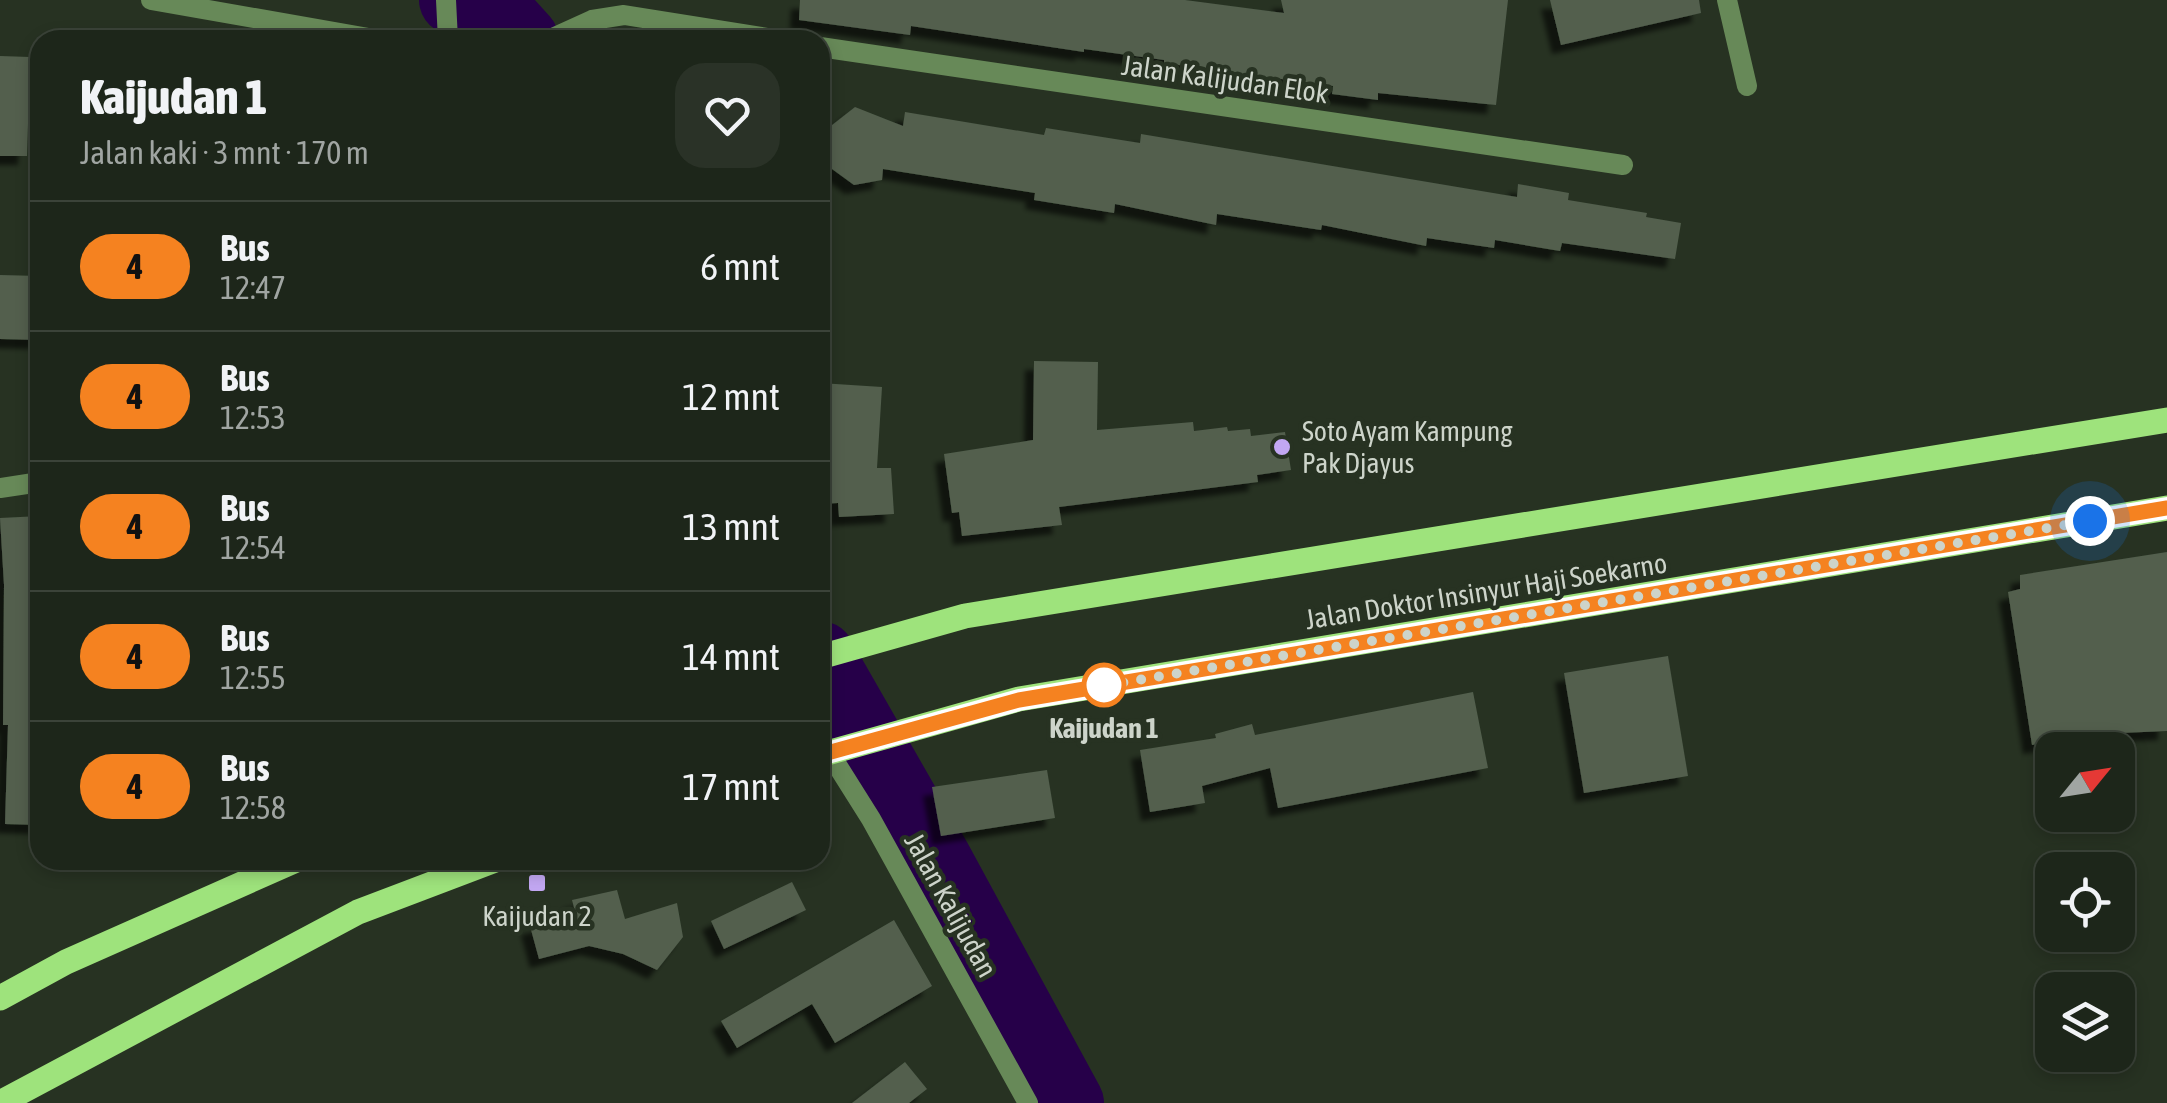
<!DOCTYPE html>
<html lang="id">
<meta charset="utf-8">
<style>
body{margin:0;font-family:"Asap Condensed",sans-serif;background:#2a3227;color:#f1f3f6;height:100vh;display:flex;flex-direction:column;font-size:38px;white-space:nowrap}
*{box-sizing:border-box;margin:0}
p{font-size:32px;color:#a0a5a2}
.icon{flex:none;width:55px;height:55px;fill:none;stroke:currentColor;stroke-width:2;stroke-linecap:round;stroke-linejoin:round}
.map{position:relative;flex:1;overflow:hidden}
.panel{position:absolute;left:30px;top:30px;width:800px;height:840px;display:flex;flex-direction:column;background:#1d261a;border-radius:30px;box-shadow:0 5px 15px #0003,0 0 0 2px #3b4339}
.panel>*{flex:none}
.badge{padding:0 20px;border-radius:32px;font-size:35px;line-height:65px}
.needle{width:65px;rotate:60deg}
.controls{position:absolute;left:2035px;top:732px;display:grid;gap:20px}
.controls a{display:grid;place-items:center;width:100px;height:100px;border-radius:20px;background:#1d261a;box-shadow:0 5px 15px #0003,0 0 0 2px #3b4339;font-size:50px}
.you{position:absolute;width:50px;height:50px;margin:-25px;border:8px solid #fff;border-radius:50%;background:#1a73e8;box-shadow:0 0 0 15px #1a73e833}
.map>.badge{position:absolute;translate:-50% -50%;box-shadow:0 0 0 5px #fff}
.round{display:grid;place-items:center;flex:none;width:105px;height:105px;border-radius:30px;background:#2a3227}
.head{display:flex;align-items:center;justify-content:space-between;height:170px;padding:0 50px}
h1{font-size:48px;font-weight:800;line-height:75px}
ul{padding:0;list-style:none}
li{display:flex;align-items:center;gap:30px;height:130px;padding:0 50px;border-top:2px solid #3b4339}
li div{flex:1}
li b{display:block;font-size:38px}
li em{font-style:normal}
li .badge{min-width:110px;font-weight:700;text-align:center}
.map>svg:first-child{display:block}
</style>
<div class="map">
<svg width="2167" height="1103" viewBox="0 0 2167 1103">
<defs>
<filter id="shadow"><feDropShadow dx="-9" dy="9" stdDeviation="2.5" flood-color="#0009"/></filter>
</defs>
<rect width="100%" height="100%" fill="#273222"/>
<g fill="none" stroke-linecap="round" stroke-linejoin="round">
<!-- river -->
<g stroke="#260049" stroke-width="70">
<path d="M 454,0 L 494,7 L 524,40"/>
<path d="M 820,656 L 938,862 L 1069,1103"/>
</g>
</g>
<!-- building -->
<g fill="#525f4d" filter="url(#shadow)">
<path d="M 800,0 L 1185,0 L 1284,13 L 1281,0 L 1508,0 L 1496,105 L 1378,93 L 1378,100 L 1332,94 L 1333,86 L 1164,63 L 1164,60 L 1084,49 L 1084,52 L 911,26 L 910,35 L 799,20 Z"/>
<path d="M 1550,0 L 1699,0 L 1701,13 L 1561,45 Z"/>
<path d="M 0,56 L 30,57 L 27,156 L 0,156 Z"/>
<path d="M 855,107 L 903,126 L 905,112 L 1044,135 L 1046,128 L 1140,143 L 1141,134 L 1517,197 L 1518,184 L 1569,193 L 1568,200 L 1647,213 L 1646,217 L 1681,223 L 1675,259 L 1562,243 L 1560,251 L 1495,240 L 1494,248 L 1427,238 L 1426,246 L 1322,225 L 1321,230 L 1217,214 L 1216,225 L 1115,204 L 1114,213 L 1034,200 L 1035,193 L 883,169 L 882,180 L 854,185 L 821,161 L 827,129 Z"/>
<path d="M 0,275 L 40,276 L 40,340 L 0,339 Z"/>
<path d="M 1034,361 L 1098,362 L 1097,430 L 1193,422 L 1194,431 L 1227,427 L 1228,431 L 1250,429 L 1251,436 L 1285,432 L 1291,470 L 1257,475 L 1258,482 L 1059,507 L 1062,525 L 962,536 L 959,512 L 952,513 L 944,454 L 1033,440 Z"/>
<path d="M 820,383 L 882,387 L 877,468 L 891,468 L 894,514 L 839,517 L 838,503 L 820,504 Z"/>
<path d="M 40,516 L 40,549 L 37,549 L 40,825 L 5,824 L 8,725 L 3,725 L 4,585 L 0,518 Z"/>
<path d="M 2167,552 L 2167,731 L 2097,734 L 2032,745 L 2008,592 L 2020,589 L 2020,575 Z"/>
<path d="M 1668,656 L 1688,776 L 1584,793 L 1564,673 Z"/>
<path d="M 1473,692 L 1488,768 L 1278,808 L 1270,768 L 1202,786 L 1205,803 L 1150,812 L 1140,750 L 1216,738 L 1215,734 L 1252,724 L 1255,735 Z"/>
<path d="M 1047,770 L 1055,818 L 941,836 L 932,787 Z"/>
<path d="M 792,882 L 806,910 L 724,949 L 711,921 Z"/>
<path d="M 617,890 L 625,919 L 677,903 L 683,937 L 657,970 L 623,954 L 589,946 L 539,959 L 530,926 L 576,915 L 572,900 Z"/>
<path d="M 894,920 L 932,986 L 835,1043 L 812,1004 L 737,1048 L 721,1021 Z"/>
<path d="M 905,1062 L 927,1089 L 909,1103 L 852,1103 Z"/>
</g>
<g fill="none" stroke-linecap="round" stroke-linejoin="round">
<!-- minor -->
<g stroke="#678958" stroke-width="20">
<path d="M 151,0 L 380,40"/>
<path d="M 446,0 L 448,40"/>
<path d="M 1727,0 L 1747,86"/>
<path d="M 548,40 L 592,20 L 624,15 L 780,40"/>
<path d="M 820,47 L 1623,165"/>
<path d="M 0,488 L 40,482"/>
<path d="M 820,738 L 871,819 L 1028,1103"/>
</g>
<!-- primary -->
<g stroke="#9ee37c" stroke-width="25">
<path d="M 820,657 L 965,616 L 2167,420"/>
<path d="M 820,755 L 1019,699 L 2167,508"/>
<path d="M 0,998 L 66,962 L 296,860"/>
<path d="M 0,1103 L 358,912 L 495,860"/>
</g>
</g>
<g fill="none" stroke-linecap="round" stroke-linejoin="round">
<defs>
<path id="line" d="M 820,755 L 1019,700 L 2167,508"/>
</defs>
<!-- line casing -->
<use href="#line" stroke="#fff" stroke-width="22"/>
<!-- line -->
<use href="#line" stroke="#f58220" stroke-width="15"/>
<!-- walk -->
<path stroke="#cdd4ca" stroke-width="10" stroke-dasharray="0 18" d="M 1104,685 L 1096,687 L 2090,521"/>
</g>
<!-- markers -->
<g fill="#c2a7f2" stroke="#273222" stroke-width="4">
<circle cx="1282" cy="447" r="10"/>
<rect x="527" y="873" width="20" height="20" rx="5"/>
</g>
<circle fill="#fff" stroke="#f58220" stroke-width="5" cx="1104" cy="685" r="20"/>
<g text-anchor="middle" stroke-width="9" stroke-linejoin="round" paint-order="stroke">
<!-- street labels -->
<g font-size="28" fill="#cdd4ca" stroke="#273222">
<text transform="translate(1225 79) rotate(8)" y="10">Jalan Kalijudan Elok</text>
<text transform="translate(1486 591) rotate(-9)" y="10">Jalan Doktor Insinyur Haji Soekarno</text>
<text transform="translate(951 905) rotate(61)" y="10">Jalan Kalijudan</text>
</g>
<!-- poi labels -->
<g font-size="28" fill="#cdd4ca" stroke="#273222" text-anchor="start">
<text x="1302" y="441">Soto Ayam Kampung<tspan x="1302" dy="32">Pak Djayus</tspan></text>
<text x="537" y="926" text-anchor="middle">Kaijudan 2</text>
</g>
<!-- stop labels -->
<g font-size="28" font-weight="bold" fill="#cdd4ca" stroke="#273222">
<text x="1104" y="738">Kaijudan 1</text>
</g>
</g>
</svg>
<div class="controls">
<a><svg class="needle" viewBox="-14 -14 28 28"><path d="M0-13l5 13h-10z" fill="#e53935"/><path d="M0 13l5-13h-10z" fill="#a0a5a2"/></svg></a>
<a><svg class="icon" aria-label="locate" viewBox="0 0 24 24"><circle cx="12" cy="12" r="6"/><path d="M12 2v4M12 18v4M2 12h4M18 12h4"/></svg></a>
<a><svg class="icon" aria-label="layers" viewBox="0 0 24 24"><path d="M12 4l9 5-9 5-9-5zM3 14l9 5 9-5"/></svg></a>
</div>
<div class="you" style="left:2090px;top:521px"></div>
<section class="panel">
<div class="head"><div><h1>Kaijudan 1</h1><p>Jalan kaki · 3 mnt · 170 m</p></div><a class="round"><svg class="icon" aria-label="heart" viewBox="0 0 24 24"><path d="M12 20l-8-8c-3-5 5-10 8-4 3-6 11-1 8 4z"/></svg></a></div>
<ul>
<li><span class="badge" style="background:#f58220;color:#111">4</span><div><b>Bus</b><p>12:47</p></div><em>6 mnt</em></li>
<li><span class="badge" style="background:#f58220;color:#111">4</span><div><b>Bus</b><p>12:53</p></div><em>12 mnt</em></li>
<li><span class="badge" style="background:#f58220;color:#111">4</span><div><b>Bus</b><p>12:54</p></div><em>13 mnt</em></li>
<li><span class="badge" style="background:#f58220;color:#111">4</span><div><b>Bus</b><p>12:55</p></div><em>14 mnt</em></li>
<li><span class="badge" style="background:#f58220;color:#111">4</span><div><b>Bus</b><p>12:58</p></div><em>17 mnt</em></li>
</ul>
</section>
</div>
